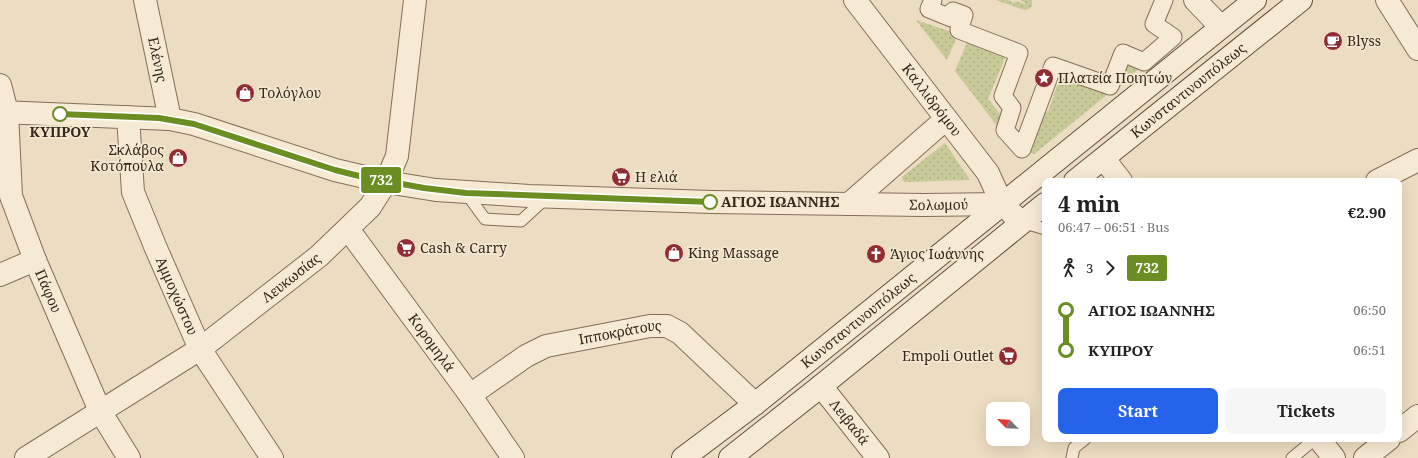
<!DOCTYPE html>
<meta charset="utf-8">
<style>
body{margin:0;font-family:"Noto Serif",serif;background:#f6f6f6;color:#222;height:100vh;display:flex;flex-direction:column;font-size:15px;white-space:nowrap}
*{box-sizing:border-box;margin:0}
p{font-size:13px;color:#767676}
.icon{flex:none;width:22px;height:22px;fill:none;stroke:currentColor;stroke-width:2;stroke-linecap:round;stroke-linejoin:round}
.map{position:relative;flex:1;overflow:hidden}
.drawer{position:absolute;left:1042px;top:178px;width:360px;height:264px;display:flex;flex-direction:column;background:#fff;border-radius:8px;box-shadow:0 4px 16px #0002}
.drawer>*{flex:none}
.badge{padding:0 8px;border-radius:3px;font-size:14px;line-height:26px}
.needle{width:26px;rotate:294deg}
.controls{position:absolute;left:986px;top:402px;display:grid;gap:8px}
.controls a{display:grid;place-items:center;width:44px;height:44px;border-radius:8px;background:#fff;box-shadow:0 4px 16px #0002;font-size:20px}
.map>.badge{position:absolute;translate:-50% -50%;box-shadow:0 0 0 2px #fff}
.legs{display:flex;align-items:center;gap:6px;height:44px;padding:0 16px;font-size:13px}
.legs p{margin-inline-start:auto}
.overview{display:flex;align-items:center;justify-content:space-between;height:68px;padding:0 16px}
h1{font-size:22px;font-weight:700;line-height:30px}
.cta{display:flex;gap:8px;margin-top:auto;padding:8px 16px}
.cta a{flex:1;height:46px;border-radius:8px;background:#2563eb;color:#fff;font-size:16px;font-weight:700;line-height:46px;text-align:center}
.cta a+a{background:#f6f6f6;color:#222}
ul{padding:0 16px;list-style:none}
li{display:flex;align-items:center;gap:14px;height:40px;font-size:15px}
li i{display:grid;place-items:center;width:6px;height:100%;margin:0 5px;background:currentColor}
li i::after{content:'';width:10px;height:10px;margin:-5px;border:3px solid;border-radius:50%;background:#fff}
li p{margin-inline-start:auto}
li:first-child i{background:linear-gradient(#0000 50%,currentColor 0)}
li:last-child i{background:linear-gradient(currentColor 50%,#0000 0)}
.map>svg:first-child{display:block}
</style>
<div class="map">
<svg width="1418" height="458" viewBox="0 0 1418 458">
<defs>
<pattern id="grass-dots" width="8" height="8" patternUnits="userSpaceOnUse"><rect width="8" height="8" fill="#c7c996"/><path d="M2 2h.1M6 6h.1" fill="none" stroke="#acad81" stroke-width="1.8" stroke-linecap="round"/></pattern>
</defs>
<rect width="100%" height="100%" fill="#ecdcc1"/>
<!-- grass -->
<g fill="url(#grass-dots)">
<path d="M 996,0 L 1008,0 L 1014,3 L 1015,1 L 1025,4 L 1025,3 L 1020,0 L 1032,0 L 1032,6 L 1029,9 L 1024,10 Z"/>
<path d="M 916,20 L 958,34 L 947,60 Z"/>
<path d="M 969,38 L 1007,53 L 988,99 L 1005,120 L 1001,131 L 955,71 Z"/>
<path d="M 1125,56 L 1145,64 L 1119,85 L 1113,83 Z"/>
<path d="M 1062,72 L 1113,90 L 1034,154 L 1024,150 L 1039,109 L 1048,112 Z"/>
<path d="M 945,143 L 970,180 L 904,182 L 902,177 Z"/>
</g>
<g fill="none" stroke-linecap="round" stroke-linejoin="round">
<defs>
<g id="service">
<path d="M 466,193 L 485,219 L 521,221 L 547,197"/>
<path d="M 1022,222 L 1045,229"/>
<path d="M 1072,458 L 1074,448 L 1085,439"/>
<path d="M 1292,458 L 1315,439"/>
</g>
<path id="pedestrian" d="M 933,0 L 929,9 L 951,18 L 953,11 L 964,15 L 959,30 L 1019,53 L 1003,96 L 1012,108 L 1005,130 L 1022,149 L 1053,66 L 1110,86 L 1123,53 L 1144,62 L 1173,37 L 1154,24 L 1164,0"/>
<g id="minor">
<path id="s1" d="M 145,0 L 170,119"/>
<path id="s2" d="M 855,0 L 988,173 L 1002,204"/>
<path d="M 1195,0 L 1221,27"/>
<path d="M 1387,0 L 1418,49"/>
<path id="s3" d="M 0,85 L 7,112 L 11,196 L 35,260 L 100,411 L 129,458"/>
<path id="s4" d="M 128,117 L 133,192 L 155,246 L 200,349 L 272,458"/>
<path d="M 1104,159 L 1121,181"/>
<path d="M 1377,181 L 1418,160"/>
<path d="M 849,204 L 946,119"/>
<path id="s5" d="M 348,229 L 470,395 L 513,458"/>
<path d="M 0,275 L 35,260"/>
<path id="s6" d="M 821,386 L 878,458"/>
<path id="s7" d="M 470,395 L 526,356 L 546,346 L 650,326 L 667,326 L 680,333 L 755,404"/>
<path d="M 1399,431 L 1418,416"/>
<path d="M 1319,439 L 1334,458"/>
<path id="s8" d="M 26,458 L 200,349 L 319,256 L 370,207 L 386,182 L 397,156 L 415,0"/>
<path d="M 1365,458 L 1389,439"/>
</g>
<g id="tertiary">
<path id="s9" d="M 0,112 L 170,119 L 194,124 L 335,170 L 386,182 L 436,190 L 529,196 L 712,202 L 924,205 L 1002,204 L 1021,222"/>
</g>
<g id="secondary">
<path id="s10" d="M 1075,181 L 1301,0"/>
<path id="s11" d="M 683,458 L 755,404 L 1255,0"/>
<path d="M 730,458 L 821,386 L 1045,204"/>
</g>
</defs>
<!-- service casing -->
<use href="#service" stroke="#856e59" stroke-width="13"/>
<!-- pedestrian casing -->
<use href="#pedestrian" stroke="#856e59" stroke-width="19"/>
<!-- minor casing -->
<use href="#minor" stroke="#856e59" stroke-width="24"/>
<!-- tertiary casing -->
<use href="#tertiary" stroke="#856e59" stroke-width="24"/>
<!-- secondary casing -->
<use href="#secondary" stroke="#664f3d" stroke-width="24"/>
<!-- service -->
<use href="#service" stroke="#f7ead4" stroke-width="11"/>
<!-- pedestrian -->
<use href="#pedestrian" stroke="#f7ead4" stroke-width="17"/>
<!-- minor -->
<use href="#minor" stroke="#f7ead4" stroke-width="22"/>
<!-- tertiary -->
<use href="#tertiary" stroke="#f7ead4" stroke-width="22"/>
<!-- secondary -->
<use href="#secondary" stroke="#f7ead4" stroke-width="22"/>
</g>
<g fill="none" stroke-linecap="round" stroke-linejoin="round">
<defs>
<path id="line-1" d="M 60,114 L 159,118 L 194,124 L 335,170 L 359,176 L 424,188 L 466,193 L 710,202"/>
</defs>
<!-- line-1 casing -->
<use href="#line-1" stroke="#fff" stroke-width="9"/>
<!-- line-1 -->
<use href="#line-1" stroke="#6b8e23" stroke-width="6"/>
</g>
<!-- icons -->
<defs>
<symbol id="cafe-disc" viewBox="-11 -11 22 22"><circle r="9.5" fill="#912c34" stroke="#f4e7d0"/><path d="M-5.5-4.5H6V0H3Q3 3.5 0 3.5H-2.5Q-5.5 3.5-5.5 0ZM3-3.2v2h1.7v-2ZM-6 4.5H4V6H-6Z" fill="#fff"/></symbol>
<symbol id="sight-disc" viewBox="-11 -11 22 22"><circle r="9.5" fill="#912c34" stroke="#f4e7d0"/><path d="M0-6L1.8-2.2L6-1.7L2.9 1.2L3.7 5.4L0 3.3L-3.7 5.4L-2.9 1.2L-6-1.7L-1.8-2.2Z" fill="#fff"/></symbol>
<symbol id="shop-disc" viewBox="-11 -11 22 22"><circle r="9.5" fill="#912c34" stroke="#f4e7d0"/><path d="M-5-2.5h2.3a2.7 3.5 0 0 1 5.4 0H5L5.5 6h-11ZM-1.5-2.5h3a1.5 2.3 0 0 0-3 0Z" fill="#fff"/></symbol>
<symbol id="supermarket-disc" viewBox="-11 -11 22 22"><circle r="9.5" fill="#912c34" stroke="#f4e7d0"/><path d="M-6-5.5h2.5l.6 2H6L4.5 2H-2.5L-4.4-4H-6ZM-1.5 3.2a1.3 1.3 0 1 0 .1 0ZM3 3.2a1.3 1.3 0 1 0 .1 0Z" fill="#fff"/></symbol>
<symbol id="church-disc" viewBox="-11 -11 22 22"><circle r="9.5" fill="#912c34" stroke="#f4e7d0"/><path d="M-1.2-6h2.4v3.5h3.3v2.4h-3.3V6h-2.4V-.1h-3.3v-2.4h3.3Z" fill="#fff"/></symbol>
</defs>
<g fill-rule="evenodd">
<use href="#cafe-disc" x="1322" y="30" width="22" height="22"/>
<use href="#sight-disc" x="1033" y="67" width="22" height="22"/>
<use href="#shop-disc" x="234" y="82" width="22" height="22"/>
<use href="#shop-disc" x="167" y="147" width="22" height="22"/>
<use href="#supermarket-disc" x="610" y="166" width="22" height="22"/>
<use href="#supermarket-disc" x="395" y="237" width="22" height="22"/>
<use href="#shop-disc" x="663" y="242" width="22" height="22"/>
<use href="#church-disc" x="865" y="243" width="22" height="22"/>
<use href="#supermarket-disc" x="997" y="345" width="22" height="22"/>
</g>
<!-- markers -->
<g fill="#fff" stroke="#6b8e23" stroke-width="2">
<circle cx="60" cy="114" r="7"/>
<circle cx="710" cy="202" r="7"/>
</g>
<g text-anchor="middle" stroke-width="3.5" stroke-linejoin="round" paint-order="stroke">
<!-- poi labels -->
<g font-size="14" fill="#35271d" stroke="#f4e7d0" text-anchor="start">
<text x="1347" y="46">Blyss</text>
<text x="1058" y="83">Πλατεία Ποιητών</text>
<text x="259" y="98">Τολόγλου</text>
<text x="164" y="155" text-anchor="end">Σκλάβος<tspan x="164" dy="16">Κοτόπουλα</tspan></text>
<text x="635" y="182">Η ελιά</text>
<text x="420" y="253">Cash &amp; Carry</text>
<text x="688" y="258">King Massage</text>
<text x="890" y="259">Άγιος Ιωάννης</text>
<text x="994" y="361" text-anchor="end">Empoli Outlet</text>
</g>
<!-- street labels -->
<g font-size="14" fill="#35271d" stroke="#f4e7d0">
<text dy="5" stroke="none"><textPath href="#s1" startOffset="61">Ελένης</textPath></text>
<text dy="5" stroke="none"><textPath href="#s10" startOffset="145">Κωνσταντινουπόλεως</textPath></text>
<text dy="5" stroke="none"><textPath href="#s2" startOffset="126">Καλλιδρόμου</textPath></text>
<text dy="5" stroke="none"><textPath href="#s9" startOffset="949">Σολωμού</textPath></text>
<text dy="5" stroke="none"><textPath href="#s8" startOffset="321">Λευκωσίας</textPath></text>
<text dy="5" stroke="none"><textPath href="#s3" startOffset="214">Πάφου</textPath></text>
<text dy="5" stroke="none"><textPath href="#s4" startOffset="188">Αμμοχώστου</textPath></text>
<text dy="5" stroke="none"><textPath href="#s11" startOffset="223">Κωνσταντινουπόλεως</textPath></text>
<text dy="5" stroke="none"><textPath href="#s7" startOffset="166">Ιπποκράτους</textPath></text>
<text dy="5" stroke="none"><textPath href="#s5" startOffset="141">Κορομηλά</textPath></text>
<text dy="5" stroke="none"><textPath href="#s6" startOffset="46">Λειβαδά</textPath></text>
</g>
<!-- stop labels -->
<g font-size="14" font-weight="bold" fill="#35271d" stroke="#f4e7d0">
<text x="60" y="137">ΚΥΠΡΟΥ</text>
<text x="721" y="207" text-anchor="start">ΑΓΙΟΣ ΙΩΑΝΝΗΣ</text>
</g>
</g>
</svg>
<div class="controls">
<a><svg class="needle" viewBox="-14 -14 28 28"><path d="M0-13l5 13h-10z" fill="#e53935"/><path d="M0 13l5-13h-10z" fill="#767676"/></svg></a>
</div>
<b class="badge" style="left:381px;top:180px;background:#6b8e23;color:#fff">732</b>
<section class="drawer">
<div class="overview"><div><h1>4 min</h1><p>06:47 – 06:51 · Bus</p></div><b>€2.90</b></div>
<div class="legs"><svg class="icon" aria-label="walk" viewBox="0 0 24 24"><circle cx="13" cy="4" r="2"/><path d="M13 8l-2 6 4 7M11 14l-3 7M7 12l3-4h3l4 4"/></svg>3<svg class="icon" aria-label="forward" viewBox="0 0 24 24"><path d="M9 5l7 7-7 7"/></svg><b class="badge" style="background:#6b8e23;color:#fff">732</b></div>
<ul>
<li><i style="color:#6b8e23"></i><b>ΑΓΙΟΣ ΙΩΑΝΝΗΣ</b><p>06:50</p></li>
<li><i style="color:#6b8e23"></i><b>ΚΥΠΡΟΥ</b><p>06:51</p></li>
</ul>
<div class="cta"><a>Start</a><a>Tickets</a></div>
</section>
</div>
